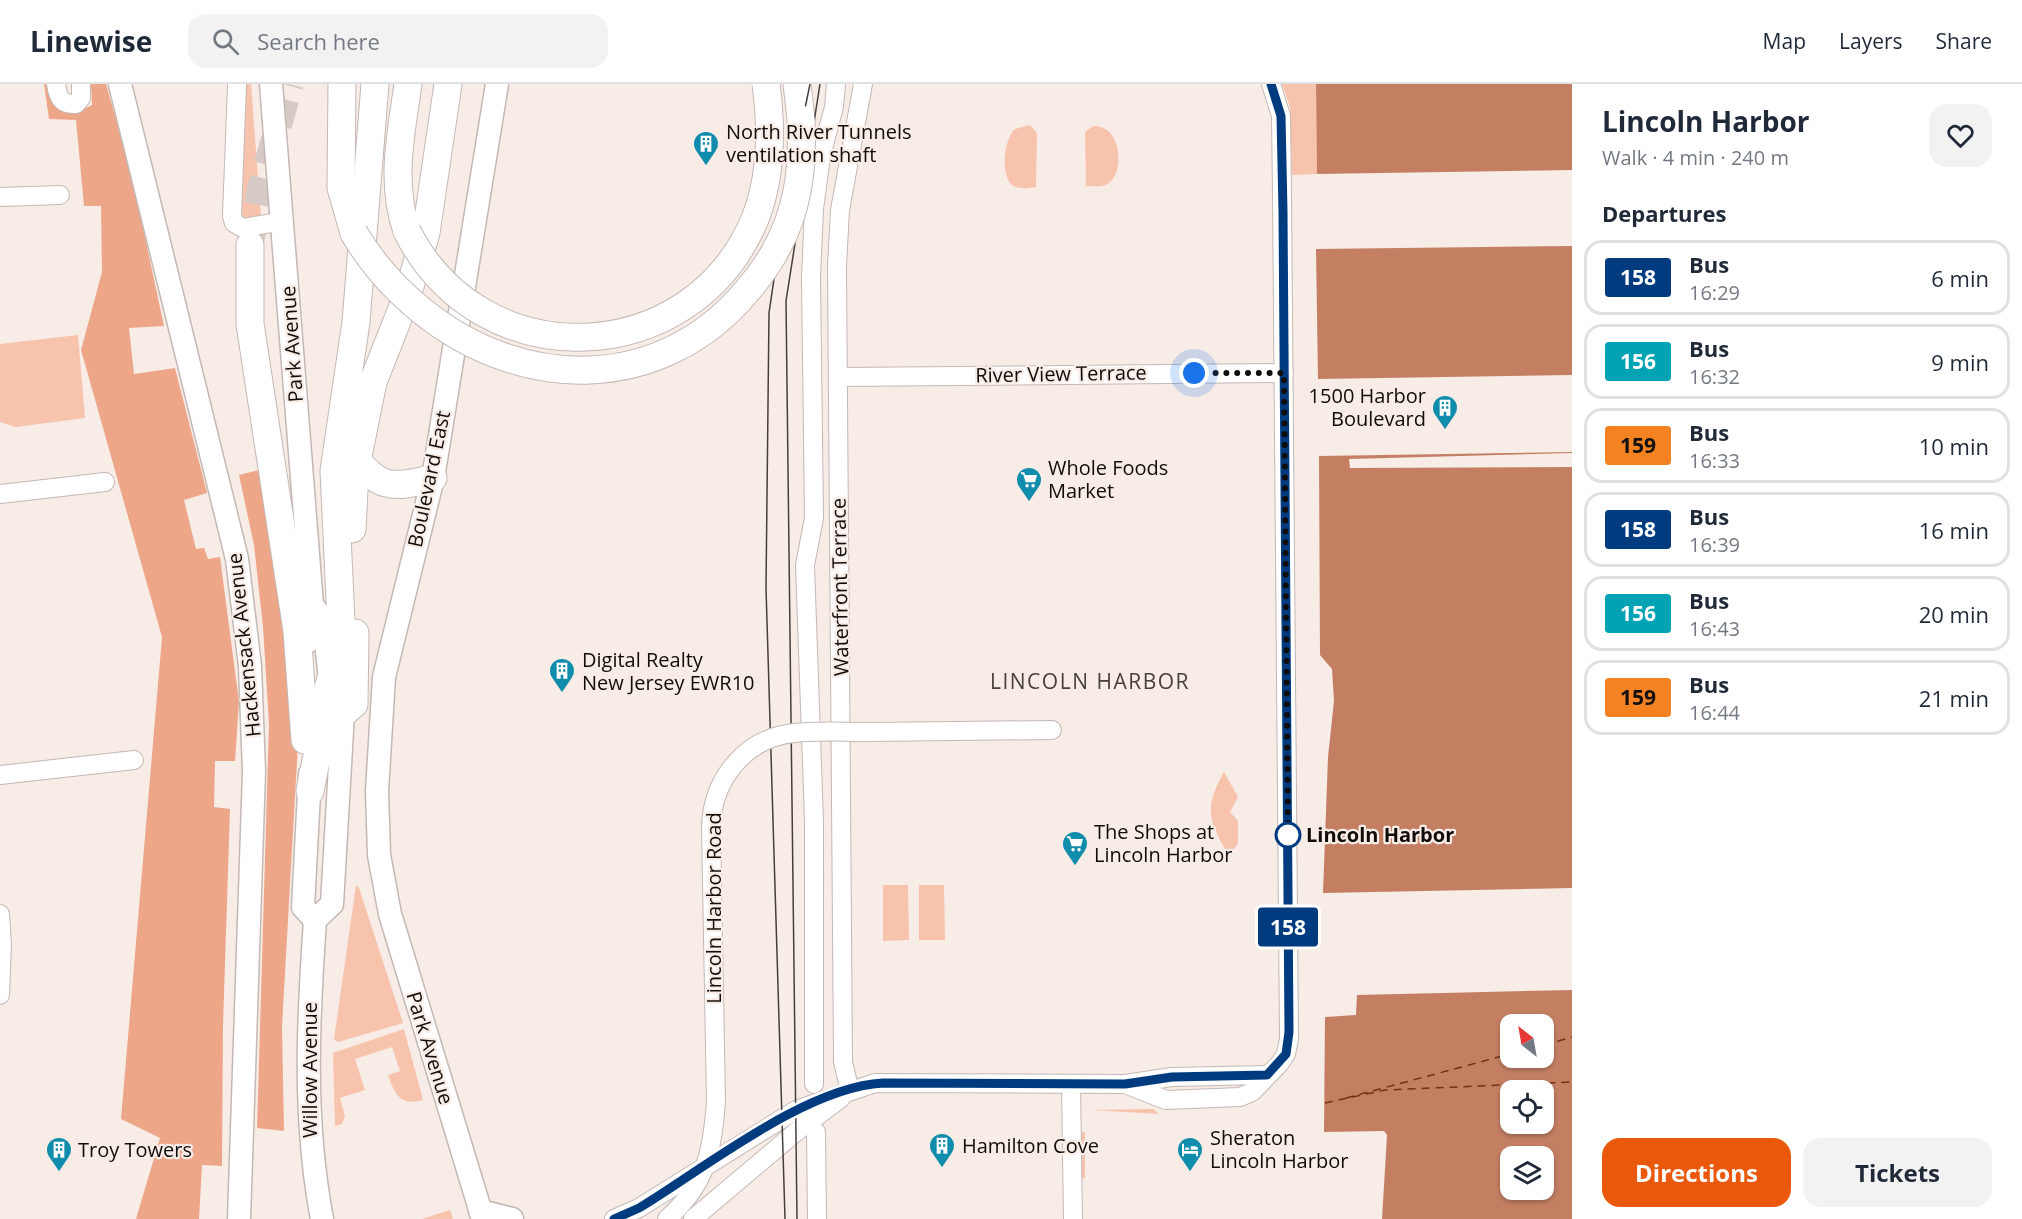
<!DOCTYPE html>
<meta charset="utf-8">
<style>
body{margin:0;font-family:"Open Sans",sans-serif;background:#f2f2f3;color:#1f2937;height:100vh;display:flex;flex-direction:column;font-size:22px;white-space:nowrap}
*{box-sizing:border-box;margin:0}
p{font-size:20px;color:#747a83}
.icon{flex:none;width:33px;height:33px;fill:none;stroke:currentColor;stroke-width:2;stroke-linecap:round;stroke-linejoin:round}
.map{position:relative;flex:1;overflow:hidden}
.drawer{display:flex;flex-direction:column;background:#fff;width:450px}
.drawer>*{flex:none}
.badge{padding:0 12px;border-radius:4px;font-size:21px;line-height:39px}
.needle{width:39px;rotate:329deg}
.tools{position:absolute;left:1500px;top:930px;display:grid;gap:12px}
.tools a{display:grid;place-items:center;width:54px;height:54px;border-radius:12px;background:#fff;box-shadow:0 2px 4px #0004;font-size:30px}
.you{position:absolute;width:30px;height:30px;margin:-15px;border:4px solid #fff;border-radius:50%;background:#1a73e8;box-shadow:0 0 0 9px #1a73e833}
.map>.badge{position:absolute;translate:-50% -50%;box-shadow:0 0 0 3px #fff}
h2{padding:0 30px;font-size:22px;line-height:54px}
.round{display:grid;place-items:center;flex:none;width:63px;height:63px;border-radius:18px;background:#f2f2f3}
.headline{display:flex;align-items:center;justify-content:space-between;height:102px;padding:0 30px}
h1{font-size:28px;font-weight:700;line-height:45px}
.cta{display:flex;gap:12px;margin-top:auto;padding:12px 30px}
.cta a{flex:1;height:69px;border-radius:18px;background:#ea580c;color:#fff;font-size:24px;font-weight:700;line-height:69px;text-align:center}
.cta a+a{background:#f2f2f3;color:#1f2937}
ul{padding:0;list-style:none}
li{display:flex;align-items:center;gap:18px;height:75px;margin:0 12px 9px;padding:0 18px;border:3px solid #e0e1e3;border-radius:18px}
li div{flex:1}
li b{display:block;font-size:22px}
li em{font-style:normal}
li .badge{min-width:66px;font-weight:700;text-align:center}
header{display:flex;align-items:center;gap:36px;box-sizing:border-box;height:84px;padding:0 30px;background:#fff;border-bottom:2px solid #e0e1e3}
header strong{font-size:28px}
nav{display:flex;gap:33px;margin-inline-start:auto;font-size:21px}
.search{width:420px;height:54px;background:#f2f2f3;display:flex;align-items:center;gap:15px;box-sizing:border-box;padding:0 21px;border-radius:18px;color:#747a83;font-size:22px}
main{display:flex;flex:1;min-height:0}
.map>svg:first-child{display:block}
</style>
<header>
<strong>Linewise</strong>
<div class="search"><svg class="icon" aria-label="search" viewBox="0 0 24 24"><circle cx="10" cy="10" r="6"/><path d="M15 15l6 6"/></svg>Search here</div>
<nav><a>Map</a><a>Layers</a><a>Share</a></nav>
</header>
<main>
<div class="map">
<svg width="1572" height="1135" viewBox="0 0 1572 1135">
<rect width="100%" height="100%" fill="#f8ece7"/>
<!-- green -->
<g fill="#f8c3ad">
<path d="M 246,0 L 251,0 L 261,134 L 245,134 L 241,129 Z"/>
<path d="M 1282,0 L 1316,0 L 1317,90 L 1292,91 L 1290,23 Z"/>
<path d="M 1030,41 L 1037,49 L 1036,103 C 1028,104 1019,106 1012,101 C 1000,91 1004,55 1015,45 Z"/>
<path d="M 1093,42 C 1121,40 1125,86 1110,98 C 1104,104 1094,102 1086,102 L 1085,48 Z"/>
<path d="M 78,251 L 85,334 L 16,343 L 0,338 L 0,260 Z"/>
<path d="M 1224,688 L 1238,713 L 1230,728 L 1238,737 L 1238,759 L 1229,772 C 1209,737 1203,725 1224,688 Z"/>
<path d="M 356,801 L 359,804 L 403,939 L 338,958 L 334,955 Z"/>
<path d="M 883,801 L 908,801 L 909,856 L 883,857 Z"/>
<path d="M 919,801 L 944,801 L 945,856 L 919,856 Z"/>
<path d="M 404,945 L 423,1016 C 400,1022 395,1011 388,991 L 400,987 L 392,963 L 355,975 L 365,1006 L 340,1014 L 345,1032 L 342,1040 L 335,1042 L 333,969 Z"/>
<path d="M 1153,1025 L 1159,1030 L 1091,1026 Z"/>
<path d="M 1080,1048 L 1085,1048 L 1085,1094 L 1081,1094 Z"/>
<path d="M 450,1126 L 453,1135 L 422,1135 Z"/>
</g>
<!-- forest -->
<g fill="#eea689">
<path d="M 44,0 L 47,0 L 53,19 C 67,26 78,29 92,21 L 91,0 L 106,0 L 131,88 L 164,242 L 129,244 L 134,290 L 175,284 L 207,409 L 184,416 L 196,465 L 204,464 L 208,475 L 220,473 L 239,618 L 235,677 L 215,677 L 214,723 L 230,725 L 223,941 L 222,1082 L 202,1081 L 199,1135 L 136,1135 L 160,1054 L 121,1035 L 162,553 L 81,266 L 102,188 L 101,122 L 84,122 L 76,36 L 49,35 Z"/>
<path d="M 263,385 L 299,642 L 282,942 L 284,1047 L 257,1044 L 269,640 L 263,543 L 254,461 L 239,391 Z"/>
</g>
<!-- water -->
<g fill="#c47f63" fill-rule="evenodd">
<path d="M 1316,0 L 1572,0 L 1572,86 L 1317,90 Z"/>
<path d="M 1572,162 L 1572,291 L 1318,295 L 1316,165 Z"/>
<path d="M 1572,368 L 1572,804 L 1323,809 L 1328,673 L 1334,617 L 1332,585 L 1320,571 L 1319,372 Z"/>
<path d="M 1572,906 L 1572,1135 L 1382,1135 L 1387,1051 L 1384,1047 L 1324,1048 L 1325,933 L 1356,931 L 1357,911 ZM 1510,940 L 1544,940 L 1544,974 L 1510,974 ZM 1510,1006 L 1544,1006 L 1544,1040 L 1510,1040 ZM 1510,1072 L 1544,1072 L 1544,1106 L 1510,1106 Z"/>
</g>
<!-- pier -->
<path fill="#f8ece7" d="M 1572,369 L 1572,383 L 1350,384 L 1349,375 Z"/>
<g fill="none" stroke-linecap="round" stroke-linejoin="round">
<!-- ferry -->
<g stroke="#713113" stroke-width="1.5" stroke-dasharray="8 6" stroke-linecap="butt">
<path d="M 1544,961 L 1572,953"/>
<path d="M 1346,1014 L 1510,970"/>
<path d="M 1325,1019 L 1385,1006 L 1572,998"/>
</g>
<!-- highway-tunnel -->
<path stroke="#d5cac6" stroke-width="27" stroke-dasharray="27 14" stroke-linecap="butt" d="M 250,161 L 261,103 L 290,0"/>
<defs>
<g id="minor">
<path d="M 56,0 C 58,13 61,21 76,20 L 81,14 L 81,0"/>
<path d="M 237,0 L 232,132 L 234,139 L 243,144 L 283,137"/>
<path d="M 0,113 L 60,111"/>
<path d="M 838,293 L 1284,289"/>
<path d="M 0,410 L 105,398"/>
<path d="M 869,648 L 1052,646"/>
<path d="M 0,691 L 134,676"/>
<path d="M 0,830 L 2,860 L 0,911"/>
<path d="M 814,1000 L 814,737 L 805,481 L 814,434 L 811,193 L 814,125 L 821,72 L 834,23 L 836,0"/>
<path d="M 1071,1000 L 1073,1135"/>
<path d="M 1125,1000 L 1166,1016 L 1240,1013 L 1252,1008 L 1280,979 L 1286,970 L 1289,955 L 1282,111 L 1281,32 L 1271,0"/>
<path d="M 850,1007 L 843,978 L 837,182 L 840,126 L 863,0"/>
<path d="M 816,1048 L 817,1135"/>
<path d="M 614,1135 L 639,1124 L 796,1026 L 875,999 L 1125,1000 L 1172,993 L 1267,991"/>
<path d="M 667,1135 C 706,1100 712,1070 716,1018 L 711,742"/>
<path d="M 693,1135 L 796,1048 L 841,1014"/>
</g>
<g id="major">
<path d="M 120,0 L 237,475 L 250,582 L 254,688 L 239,1135"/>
<path d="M 271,0 L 312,521 L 305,536 L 307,558"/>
<path d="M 312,521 L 323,535 L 333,620 L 343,629 L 332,820 L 315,836 C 308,937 303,1035 322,1135"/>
<path d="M 310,690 L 303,823 L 315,836"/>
<path d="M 480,1127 L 512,1135"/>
<path d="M 483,1135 L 390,830 L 379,771 L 377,707 L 384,593 L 433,394 L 497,0"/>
</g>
<g id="highway">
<path d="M 342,0 L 341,104 L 354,149"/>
<path d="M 797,0 L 801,35"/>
<path d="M 407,147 C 390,99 401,50 408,0"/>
<path d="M 250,161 L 250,240 L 297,547 L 305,656"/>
<path d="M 350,367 C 377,404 390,406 433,394"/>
<path d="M 352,445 L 355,387 L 373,298 L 407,212 L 426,149 L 448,0"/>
<path d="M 343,629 L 354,620 L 355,549"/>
<path d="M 310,707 L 318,667 L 320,630 L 342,559 L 334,387 L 356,238 L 375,0"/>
</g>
</defs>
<!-- minor casing -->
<use href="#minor" stroke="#c3b8b4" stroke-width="20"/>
<!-- major casing -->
<use href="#major" stroke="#c3b8b4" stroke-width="25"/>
<!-- highway casing -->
<use href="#highway" stroke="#c3b8b4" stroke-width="29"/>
<!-- minor -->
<use href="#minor" stroke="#fff" stroke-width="18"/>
<!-- major -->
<use href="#major" stroke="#fff" stroke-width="22"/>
<!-- highway -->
<use href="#highway" stroke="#fff" stroke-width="27"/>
<!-- tram -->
<g stroke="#443e3c" stroke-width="1.5">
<path d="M 785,1135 L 766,504 L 769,229 L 784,127 L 810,0"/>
<path d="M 797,1135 L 786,217 L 820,0"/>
</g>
<defs>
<path id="minor-bridge" d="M 711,742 C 713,694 746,654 794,649 C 818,646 844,648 869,648"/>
<g id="highway-bridge">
<path d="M 407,147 C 480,294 692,287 755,135 C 772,92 772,45 766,0"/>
<path d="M 354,149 C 372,180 395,205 422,227 C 522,308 661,310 747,207 C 772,178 790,146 797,107 C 802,83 802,60 801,35"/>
</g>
</defs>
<!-- minor-bridge casing -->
<use href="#minor-bridge" stroke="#c3b8b4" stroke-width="20" stroke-linecap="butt"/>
<!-- highway-bridge casing -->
<use href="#highway-bridge" stroke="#c3b8b4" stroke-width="29" stroke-linecap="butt"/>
<!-- minor-bridge -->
<use href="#minor-bridge" stroke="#fff" stroke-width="18"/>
<!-- highway-bridge -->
<use href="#highway-bridge" stroke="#fff" stroke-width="27"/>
</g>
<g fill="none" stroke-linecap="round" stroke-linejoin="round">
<defs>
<path id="line" d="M 614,1135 L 639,1124 C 705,1084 806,1003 883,999 L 1125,1000 L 1172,993 L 1267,991 L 1286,970 L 1289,948 L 1283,128 L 1281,32 L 1271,0"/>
</defs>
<!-- line casing -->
<use href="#line" stroke="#fff" stroke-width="14"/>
<!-- line -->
<use href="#line" stroke="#003b80" stroke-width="9"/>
<!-- walk -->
<path stroke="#100c0a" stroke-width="6" stroke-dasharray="0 10.8" d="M 1194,289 L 1284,289 L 1288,751"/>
</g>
<!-- icons -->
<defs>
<symbol id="building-pin" viewBox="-11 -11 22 30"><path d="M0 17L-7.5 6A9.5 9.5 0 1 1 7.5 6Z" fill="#108cad" stroke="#f8ece7"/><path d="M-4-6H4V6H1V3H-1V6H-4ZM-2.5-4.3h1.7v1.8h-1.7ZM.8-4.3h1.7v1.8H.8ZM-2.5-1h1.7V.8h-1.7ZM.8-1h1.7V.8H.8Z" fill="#fff"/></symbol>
<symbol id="supermarket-pin" viewBox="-11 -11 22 30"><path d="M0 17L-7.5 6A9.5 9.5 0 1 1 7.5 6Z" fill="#108cad" stroke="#f8ece7"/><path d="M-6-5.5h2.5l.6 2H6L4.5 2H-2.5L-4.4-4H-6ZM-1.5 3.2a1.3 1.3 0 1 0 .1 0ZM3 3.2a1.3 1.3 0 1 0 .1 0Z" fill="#fff"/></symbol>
<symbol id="hotel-pin" viewBox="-11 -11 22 30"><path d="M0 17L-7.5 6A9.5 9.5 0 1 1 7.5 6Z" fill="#108cad" stroke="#f8ece7"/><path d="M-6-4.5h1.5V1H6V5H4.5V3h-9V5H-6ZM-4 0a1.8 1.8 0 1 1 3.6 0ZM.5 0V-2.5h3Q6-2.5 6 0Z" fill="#fff"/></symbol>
</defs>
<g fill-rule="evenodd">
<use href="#building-pin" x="691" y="45" width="30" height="40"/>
<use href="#building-pin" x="1430" y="309" width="30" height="40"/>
<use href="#supermarket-pin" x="1014" y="381" width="30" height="40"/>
<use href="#building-pin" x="547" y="572" width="30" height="40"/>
<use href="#supermarket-pin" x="1060" y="745" width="30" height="40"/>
<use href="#building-pin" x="927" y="1047" width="30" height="40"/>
<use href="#building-pin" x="44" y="1051" width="30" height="40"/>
<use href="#hotel-pin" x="1175" y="1051" width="30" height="40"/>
</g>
<!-- markers -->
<circle fill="#fff" stroke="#003b80" stroke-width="3" cx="1288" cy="751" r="12"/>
<g text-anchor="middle" stroke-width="4.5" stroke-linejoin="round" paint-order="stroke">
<!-- poi labels -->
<g font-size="20" fill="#100c0a" stroke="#f8ece7" text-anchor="start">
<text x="726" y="55">North River Tunnels<tspan x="726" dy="23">ventilation shaft</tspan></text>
<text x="1426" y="319" text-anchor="end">1500 Harbor<tspan x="1426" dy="23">Boulevard</tspan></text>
<text x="1048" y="391">Whole Foods<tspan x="1048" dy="23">Market</tspan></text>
<text x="582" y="583">Digital Realty<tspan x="582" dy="23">New Jersey EWR10</tspan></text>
<text x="1094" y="755">The Shops at<tspan x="1094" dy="23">Lincoln Harbor</tspan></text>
<text x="1210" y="1061">Sheraton<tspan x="1210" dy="23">Lincoln Harbor</tspan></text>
<text x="962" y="1069">Hamilton Cove</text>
<text x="78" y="1073">Troy Towers</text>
</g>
<!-- street labels -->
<g font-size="20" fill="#100c0a" stroke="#f8ece7">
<text transform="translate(292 260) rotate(-94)" y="7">Park Avenue</text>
<text transform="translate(1061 290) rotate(-1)" y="7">River View Terrace</text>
<text transform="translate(429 395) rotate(-78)" y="7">Boulevard East</text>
<text transform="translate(840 503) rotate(-91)" y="7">Waterfront Terrace</text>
<text transform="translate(244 561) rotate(-96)" y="7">Hackensack Avenue</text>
<text transform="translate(714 824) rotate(-90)" y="7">Lincoln Harbor Road</text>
<text transform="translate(430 964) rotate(73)" y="7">Park Avenue</text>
<text transform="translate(310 986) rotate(-90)" y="7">Willow Avenue</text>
</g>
<!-- stop labels -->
<g font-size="20" font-weight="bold" fill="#100c0a" stroke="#f8ece7" text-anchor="start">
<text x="1306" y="758">Lincoln Harbor</text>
</g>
<!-- neighbourhood labels -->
<g font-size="21" letter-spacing="1.5" fill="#49403c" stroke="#f8ece7">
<text x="1090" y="605">LINCOLN HARBOR</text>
</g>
</g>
</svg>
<div class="tools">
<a><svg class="needle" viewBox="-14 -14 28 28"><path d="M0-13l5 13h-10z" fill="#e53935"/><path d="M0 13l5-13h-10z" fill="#747a83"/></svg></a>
<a><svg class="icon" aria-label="locate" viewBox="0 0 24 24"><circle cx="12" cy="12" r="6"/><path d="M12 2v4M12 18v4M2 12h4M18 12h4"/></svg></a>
<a><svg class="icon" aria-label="layers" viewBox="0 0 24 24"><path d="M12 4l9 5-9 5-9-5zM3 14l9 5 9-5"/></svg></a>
</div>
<div class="you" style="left:1194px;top:289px"></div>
<b class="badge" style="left:1288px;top:843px;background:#003b80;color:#fff">158</b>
</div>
<section class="drawer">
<div class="headline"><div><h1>Lincoln Harbor</h1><p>Walk · 4 min · 240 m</p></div><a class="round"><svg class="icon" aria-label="heart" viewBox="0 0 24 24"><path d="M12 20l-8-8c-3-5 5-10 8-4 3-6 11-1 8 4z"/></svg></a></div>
<h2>Departures</h2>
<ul>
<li><span class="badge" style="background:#003b80;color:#fff">158</span><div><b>Bus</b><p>16:29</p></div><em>6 min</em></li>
<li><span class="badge" style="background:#00a3b4;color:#fff">156</span><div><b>Bus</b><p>16:32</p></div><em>9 min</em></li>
<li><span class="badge" style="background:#f58220;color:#111">159</span><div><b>Bus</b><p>16:33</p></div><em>10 min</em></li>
<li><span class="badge" style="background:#003b80;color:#fff">158</span><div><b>Bus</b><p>16:39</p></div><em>16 min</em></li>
<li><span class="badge" style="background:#00a3b4;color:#fff">156</span><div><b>Bus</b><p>16:43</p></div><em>20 min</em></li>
<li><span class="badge" style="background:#f58220;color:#111">159</span><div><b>Bus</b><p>16:44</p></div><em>21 min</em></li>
</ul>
<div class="cta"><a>Directions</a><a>Tickets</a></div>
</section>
</main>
